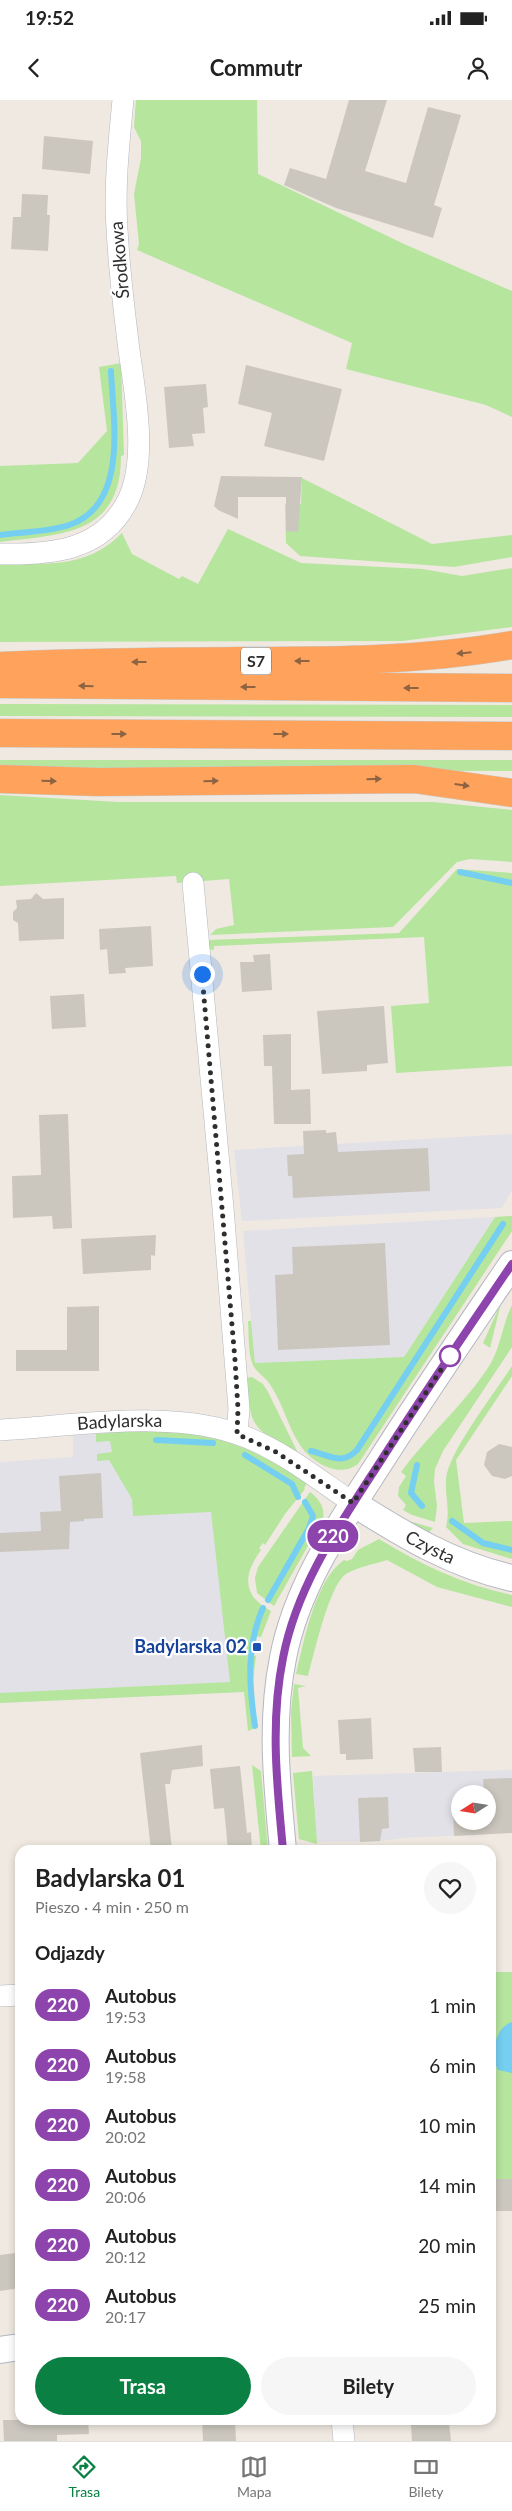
<!DOCTYPE html>
<html lang="pl">
<meta charset="utf-8">
<style>
body{margin:0;font-family:Lato,sans-serif;background:#f6f6f6;color:#222;height:100vh;display:flex;flex-direction:column;font-size:19px;white-space:nowrap}
*{box-sizing:border-box;margin:0}
p{font-size:16px;color:#767676}
.icon{flex:none;width:28px;height:28px;fill:none;stroke:currentColor;stroke-width:2;stroke-linecap:round;stroke-linejoin:round}
.map{position:relative;flex:1;overflow:hidden}
.drawer{position:absolute;left:15px;top:1745px;width:481px;height:580px;display:flex;flex-direction:column;background:#fff;border-radius:15px;box-shadow:0 2px 8px #0003}
.drawer>*{flex:none}
.badge{padding:0 10px;border-radius:16px;font-size:18px;line-height:32px}
.needle{width:32px;rotate:258deg}
.buttons{position:absolute;left:451px;top:1685px;display:grid;gap:10px}
.buttons a{display:grid;place-items:center;width:45px;height:45px;border-radius:50%;background:#fff;box-shadow:0 2px 8px #0003;font-size:25px}
.you{position:absolute;width:25px;height:25px;margin:-12px;border:4px solid #fff;border-radius:50%;background:#1a73e8;box-shadow:0 0 0 8px #1a73e833}
.map>.badge{position:absolute;translate:-50% -50%;box-shadow:0 0 0 2px #fff}
h2{padding:0 20px;font-size:19px;line-height:45px}
.round{display:grid;place-items:center;flex:none;width:52px;height:52px;border-radius:26px;background:#f6f6f6}
.headline{display:flex;align-items:center;justify-content:space-between;height:85px;padding:0 20px}
h1{font-size:24px;font-weight:700;line-height:38px}
.button{display:flex;gap:10px;margin-top:auto;padding:10px 20px}
.button a{flex:1;height:58px;border-radius:30px;background:#0b8043;color:#fff;font-size:20px;font-weight:700;line-height:58px;text-align:center}
.button a+a{background:#f6f6f6;color:#222}
ul{padding:0;list-style:none}
li{display:flex;align-items:center;gap:15px;height:60px;padding:0 20px}
li div{flex:1}
li b{display:block;font-size:19px}
li em{font-style:normal}
li .badge{min-width:55px;font-weight:700;text-align:center}
.status{display:flex;justify-content:space-between;align-items:center;height:35px;padding:0 25px;background:#fff;direction:ltr}
.status svg{height:14px;fill:currentColor}
header{display:flex;justify-content:space-between;align-items:center;height:65px;padding:0 20px;background:#fff;font-size:22px;font-weight:700}
.dock{display:flex;justify-content:space-around;align-items:center;height:70px;border-top:1px solid #e0e0e0;background:#fff;font-size:14px;color:#767676}
.dock a{display:grid;justify-items:center;gap:2px}
.dock .selected{color:#0b8043}
.map>svg:first-child{display:block}
</style>
<div class="status"><b>19:52</b><svg viewBox="0 0 49 12"><path d="M0 12V9h3v3zM5 12V6h3v6zM10 12V3h3v9zM15 12V0h3v12zM26 1h20v11H26zM47 4h2v5h-2z"/></svg></div>
<header><svg class="icon" aria-label="back" viewBox="0 0 24 24"><path d="M15 5l-7 7 7 7"/></svg>Commutr<svg class="icon" aria-label="person" viewBox="0 0 24 24"><circle cx="12" cy="8" r="4"/><path d="M4 21q1-7 8-7t8 7"/></svg></header>
<div class="map">
<svg width="512" height="2341" viewBox="0 0 512 2341">
<rect width="100%" height="100%" fill="#efe9e1"/>
<!-- industrial -->
<g fill="#e3e1e8" fill-rule="evenodd">
<path d="M 512,1034 L 512,1090 L 502,1108 L 242,1121 L 234,1050 Z"/>
<path d="M 495,1117 L 404,1257 L 255,1263 L 243,1131 Z"/>
<path d="M 144,1330 L 206,1346 L 241,1592 L 0,1603 L 0,1362 L 73,1357 L 73,1335 Z"/>
<path d="M 512,1670 L 512,1733 L 403,1738 L 380,1741 L 317,1742 L 313,1676 ZM 460,1694 L 488,1694 L 488,1721 L 460,1721 Z"/>
</g>
<!-- green -->
<g fill="#b6e59e">
<path d="M 136,0 L 257,0 L 258,74 L 404,144 L 512,191 L 512,317 L 486,305 L 346,269 L 352,243 L 137,150 L 139,144 L 134,94 L 141,58 L 141,41 L 134,27 Z"/>
<path d="M 121,263 L 124,355 L 121,356 C 121,436 61,434 0,442 L 0,366 L 78,363 L 107,331 L 99,267 Z"/>
<path d="M 302,378 L 432,444 L 512,435 L 512,457 L 454,467 L 300,456 L 286,443 L 285,404 L 301,404 Z"/>
<path d="M 228,429 L 301,463 L 423,469 L 462,476 L 512,468 L 512,527 L 402,541 L 0,542 L 0,463 C 47,464 86,469 122,433 L 132,454 L 179,479 L 182,476 L 198,484 Z"/>
<path d="M 0,604 L 512,605 L 512,617 L 0,616 Z"/>
<path d="M 0,660 L 512,660 L 512,671 L 0,670 Z"/>
<path d="M 0,695 L 118,702 L 433,702 L 512,710 L 512,762 L 470,759 L 457,762 L 393,827 L 210,835 L 216,829 L 234,825 L 229,779 L 177,783 L 176,776 L 0,786 Z"/>
<path d="M 457,769 L 512,773 L 512,966 L 396,973 L 391,906 L 429,903 L 424,837 L 214,846 L 214,850 L 208,849 L 208,840 L 399,833 Z"/>
<path d="M 512,1116 L 512,1131 L 358,1364 C 339,1379 311,1362 300,1345 C 288,1327 283,1304 271,1286 C 265,1275 254,1273 251,1259 C 248,1247 249,1233 248,1221 L 251,1221 L 255,1263 L 404,1257 L 495,1117 Z"/>
<path d="M 501,1203 L 490,1248 L 483,1243 Z"/>
<path d="M 512,1205 L 512,1247 L 443,1351 L 435,1369 L 434,1382 L 437,1406 L 435,1422 L 412,1415 L 403,1410 L 406,1405 L 398,1396 L 399,1387 L 406,1376 L 401,1372 C 429,1334 466,1303 491,1263 C 501,1245 503,1223 512,1205 Z"/>
<path d="M 512,1266 L 512,1276 L 456,1360 L 464,1423 L 512,1421 L 512,1459 L 463,1444 L 446,1427 C 451,1409 443,1390 447,1373 C 456,1342 494,1294 512,1266 Z"/>
<path d="M 252,1277 L 263,1284 L 268,1292 L 299,1355 C 254,1327 251,1333 246,1278 Z"/>
<path d="M 144,1330 C 165,1332 188,1332 209,1337 C 245,1345 276,1363 307,1383 L 304,1388 L 305,1389 L 285,1414 L 265,1445 L 263,1443 L 259,1448 L 261,1450 C 243,1475 242,1495 271,1511 L 261,1537 L 256,1536 L 252,1555 L 256,1556 L 252,1587 L 257,1627 L 248,1631 L 244,1592 L 0,1603 L 0,1593 L 230,1582 L 211,1412 L 133,1416 L 132,1399 L 109,1360 L 97,1361 L 97,1354 L 112,1352 L 110,1341 L 96,1342 L 96,1334 Z"/>
<path d="M 310,1392 C 319,1399 325,1407 323,1419 L 274,1506 L 257,1493 L 255,1478 L 258,1467 Z"/>
<path d="M 399,1415 L 409,1421 L 433,1428 L 428,1433 L 396,1419 Z"/>
<path d="M 379,1439 C 421,1465 464,1485 512,1495 L 512,1507 L 437,1487 L 387,1460 C 375,1464 357,1467 346,1474 C 329,1485 314,1555 308,1576 L 296,1574 C 304,1541 315,1480 344,1460 L 347,1461 L 352,1459 L 358,1450 Z"/>
<path d="M 294,1584 L 306,1586 L 298,1588 L 303,1648 L 311,1656 L 292,1657 L 291,1612 Z"/>
<path d="M 252,1665 L 261,1671 L 268,1750 L 261,1750 Z"/>
<path d="M 312,1671 L 317,1742 L 317,1744 L 299,1739 L 293,1673 Z"/>
<rect x="491" y="1872" width="21" height="207"/>
</g>
<!-- water -->
<path fill="#75cff0" d="M 512,1922 L 512,1973 L 498,1970 C 490,1956 494,1927 512,1922 Z"/>
<g fill="none" stroke-linecap="round" stroke-linejoin="round">
<!-- stream -->
<g stroke="#75cff0" stroke-width="6">
<path d="M 0,435 C 22,432 48,432 69,425 C 129,405 113,319 111,271"/>
<path d="M 460,772 L 512,783"/>
<path d="M 156,1340 L 213,1343"/>
<path d="M 311,1351 C 329,1355 342,1366 357,1350 L 503,1124"/>
<path d="M 245,1355 L 292,1384 L 298,1397"/>
<path d="M 417,1365 L 411,1393 L 422,1406"/>
<path d="M 452,1421 L 483,1443 L 512,1450"/>
<path d="M 268,1500 L 309,1428 L 313,1416 L 305,1402"/>
<path d="M 255,1626 C 249,1586 246,1546 263,1508"/>
</g>
</g>
<!-- building -->
<g fill="#cbc7bf">
<path d="M 349,0 L 387,0 L 365,71 L 406,83 L 428,7 L 461,15 L 434,105 L 442,108 L 433,138 L 336,108 L 284,85 L 290,68 L 326,79 Z"/>
<path d="M 44,36 L 93,41 L 90,74 L 42,69 Z"/>
<path d="M 22,94 L 48,95 L 47,115 L 50,115 L 48,151 L 11,149 L 13,117 L 21,117 Z"/>
<path d="M 246,265 L 342,289 L 324,361 L 264,346 L 272,313 L 238,304 Z"/>
<path d="M 206,284 L 208,307 L 203,308 L 205,333 L 192,334 L 194,346 L 169,348 L 164,287 Z"/>
<path d="M 221,376 L 302,377 L 298,432 L 286,431 L 286,397 L 238,397 L 238,419 L 218,410 L 214,406 Z"/>
<path d="M 36,793 L 43,799 L 64,798 L 64,839 L 19,841 L 18,823 L 13,820 L 13,812 L 17,808 L 16,800 L 31,799 Z"/>
<path d="M 151,826 L 153,866 L 125,868 L 126,873 L 109,874 L 107,849 L 100,850 L 99,829 Z"/>
<path d="M 270,854 L 272,890 L 242,892 L 240,862 L 254,862 L 253,855 Z"/>
<path d="M 84,894 L 86,927 L 52,929 L 50,896 Z"/>
<path d="M 384,906 L 388,963 L 367,965 L 367,971 L 322,974 L 317,911 Z"/>
<path d="M 291,934 L 291,990 L 310,989 L 311,1024 L 274,1024 L 272,966 L 264,966 L 263,935 Z"/>
<path d="M 68,1014 L 72,1128 L 53,1129 L 52,1116 L 13,1118 L 12,1076 L 41,1075 L 39,1015 Z"/>
<path d="M 326,1030 L 326,1033 L 336,1032 L 338,1052 L 428,1048 L 430,1091 L 293,1098 L 292,1076 L 288,1076 L 287,1055 L 304,1054 L 303,1031 Z"/>
<path d="M 156,1135 L 155,1156 L 151,1155 L 151,1170 L 83,1174 L 81,1139 Z"/>
<path d="M 385,1143 L 390,1245 L 278,1250 L 275,1175 L 293,1174 L 292,1147 Z"/>
<path d="M 99,1206 L 99,1271 L 16,1271 L 16,1250 L 67,1250 L 67,1207 Z"/>
<path d="M 499,1344 L 512,1347 L 512,1376 L 505,1379 L 492,1376 L 484,1365 L 487,1352 Z"/>
<path d="M 101,1373 L 103,1418 L 84,1419 L 84,1421 L 70,1422 L 69,1449 L 0,1452 L 0,1433 L 41,1431 L 40,1412 L 61,1411 L 59,1376 Z"/>
<path d="M 371,1618 L 373,1659 L 346,1660 L 346,1654 L 340,1654 L 338,1620 Z"/>
<path d="M 202,1645 L 203,1666 L 172,1670 L 170,1684 L 165,1684 L 172,1750 L 151,1750 L 140,1653 Z"/>
<path d="M 441,1647 L 442,1672 L 415,1672 L 413,1648 Z"/>
<path d="M 240,1666 L 247,1733 L 251,1732 L 252,1750 L 228,1750 L 224,1708 L 214,1709 L 210,1669 Z"/>
<path d="M 512,1678 L 512,1733 L 454,1736 L 453,1709 L 460,1708 L 460,1721 L 488,1721 L 488,1694 L 484,1694 L 483,1679 Z"/>
<path d="M 388,1697 L 389,1728 L 382,1729 L 380,1741 L 360,1742 L 358,1698 Z"/>
<rect x="491" y="2079" width="21" height="32"/>
<path d="M 15,2153 L 20,2188 L 0,2191 L 0,2155 Z"/>
<path d="M 3,2320 L 88,2320 L 89,2334 L 57,2335 L 57,2341 L 4,2341 Z"/>
<path d="M 202,2320 L 235,2320 L 236,2341 L 203,2341 Z"/>
<path d="M 449,2322 L 451,2341 L 412,2341 L 411,2325 Z"/>
</g>
<g fill="none" stroke-linecap="round" stroke-linejoin="round">
<defs>
<g id="minor">
<path d="M 0,454 C 51,455 103,451 128,400 C 148,359 135,294 129,250 C 124,210 119,169 117,129 C 114,86 119,42 123,0"/>
<path d="M 193,783 L 223,1108 L 239,1309 L 237,1333"/>
<path id="s1" d="M 0,1330 C 76,1326 175,1308 246,1337 C 284,1352 319,1380 353,1403"/>
<path d="M 0,1896 L 20,1895"/>
<path d="M 342,2320 L 344,2341"/>
</g>
<g id="tertiary">
<path id="s2" d="M 353,1403 C 404,1435 453,1465 512,1478"/>
<path d="M 283,1750 C 277,1686 270,1622 283,1558 C 297,1484 342,1421 382,1359 C 424,1293 468,1229 512,1164"/>
<path d="M 0,2250 L 20,2247"/>
</g>
<g id="motorway">
<path d="M 0,566 C 80,562 159,562 239,561 C 332,561 421,561 512,545"/>
<path d="M 0,584 L 512,588"/>
<path d="M 0,633 L 512,636"/>
<path d="M 0,679 L 98,682 L 414,679 L 512,693"/>
</g>
</defs>
<!-- minor casing -->
<use href="#minor" stroke="#b4b7c1" stroke-width="22"/>
<!-- tertiary casing -->
<use href="#tertiary" stroke="#b4b7c1" stroke-width="28"/>
<!-- motorway casing -->
<use href="#motorway" stroke="#c9c9c9" stroke-width="29"/>
<!-- minor -->
<use href="#minor" stroke="#fff" stroke-width="21"/>
<!-- tertiary -->
<use href="#tertiary" stroke="#fff" stroke-width="26"/>
<!-- motorway -->
<use href="#motorway" stroke="#ffa35c" stroke-width="28"/>
</g>
<!-- one-way arrows -->
<defs><path id="oneway-solid" d="M-6-.8H1V-3.2L6.5 0L1 3.2V.8H-6Z" transform="scale(1.25)"/></defs>
<g fill="#8c6343">
<use href="#oneway-solid" transform="translate(464 553) rotate(174)"/>
<use href="#oneway-solid" transform="translate(302 561) rotate(180)"/>
<use href="#oneway-solid" transform="translate(139 562) rotate(180)"/>
<use href="#oneway-solid" transform="translate(86 586) rotate(-179)"/>
<use href="#oneway-solid" transform="translate(248 587) rotate(-180)"/>
<use href="#oneway-solid" transform="translate(411 588) rotate(-180)"/>
<use href="#oneway-solid" transform="translate(119 634)"/>
<use href="#oneway-solid" transform="translate(281 634)"/>
<use href="#oneway-solid" transform="translate(374 679) rotate(-1)"/>
<use href="#oneway-solid" transform="translate(49 681) rotate(2)"/>
<use href="#oneway-solid" transform="translate(211 681) rotate(-1)"/>
<use href="#oneway-solid" transform="translate(462 685) rotate(8)"/>
</g>
<g fill="none" stroke-linecap="round" stroke-linejoin="round">
<defs>
<path id="line" d="M 283,1750 C 277,1686 270,1622 283,1558 C 297,1484 342,1421 382,1359 C 424,1293 468,1229 512,1164"/>
</defs>
<!-- line casing -->
<use href="#line" stroke="#fff" stroke-width="11"/>
<!-- line -->
<use href="#line" stroke="#8e44ad" stroke-width="8"/>
<!-- walk -->
<path stroke="#2e2e2e" stroke-width="5" stroke-dasharray="0 9" d="M 202,874 L 235,1260 L 238,1309 L 237,1334 L 276,1352 L 353,1403 L 450,1256"/>
</g>
<!-- markers -->
<circle fill="#fff" stroke="#8e44ad" stroke-width="2.5" cx="450" cy="1256" r="10"/>
<rect fill="#1a4fb4" stroke="#fff" stroke-width="2" x="252" y="1542" width="10" height="10" rx="2.5"/>
<g text-anchor="middle" stroke-width="4.5" stroke-linejoin="round" paint-order="stroke">
<!-- shield labels -->
<rect fill="#fff" stroke="#6d6d6d" stroke-width="1" x="241" y="547.5" width="30" height="27" rx="4"/>
<g font-size="16" font-weight="bold" fill="#2e2e2e">
<text x="256" y="567">S7</text>
</g>
<!-- street labels -->
<g font-size="18" fill="#2e2e2e" stroke="#fff">
<text transform="translate(120 160) rotate(-95)" y="6">Środkowa</text>
<text dy="6" stroke="none"><textPath href="#s1" startOffset="120">Badylarska</textPath></text>
<text dy="6" stroke="none"><textPath href="#s2" startOffset="89">Czysta</textPath></text>
</g>
<!-- transit labels -->
<g font-size="18" font-weight="bold" fill="#164399" stroke="#fff" text-anchor="end">
<text x="247" y="1553">Badylarska 02</text>
</g>
</g>
</svg>
<div class="buttons">
<a><svg class="needle" viewBox="-14 -14 28 28"><path d="M0-13l5 13h-10z" fill="#e53935"/><path d="M0 13l5-13h-10z" fill="#767676"/></svg></a>
</div>
<div class="you" style="left:202px;top:874px"></div>
<b class="badge" style="left:333px;top:1436px;background:#8e44ad;color:#fff">220</b>
<section class="drawer">
<div class="headline"><div><h1>Badylarska 01</h1><p>Pieszo · 4 min · 250 m</p></div><a class="round"><svg class="icon" aria-label="heart" viewBox="0 0 24 24"><path d="M12 20l-8-8c-3-5 5-10 8-4 3-6 11-1 8 4z"/></svg></a></div>
<h2>Odjazdy</h2>
<ul>
<li><span class="badge" style="background:#8e44ad;color:#fff">220</span><div><b>Autobus</b><p>19:53</p></div><em>1 min</em></li>
<li><span class="badge" style="background:#8e44ad;color:#fff">220</span><div><b>Autobus</b><p>19:58</p></div><em>6 min</em></li>
<li><span class="badge" style="background:#8e44ad;color:#fff">220</span><div><b>Autobus</b><p>20:02</p></div><em>10 min</em></li>
<li><span class="badge" style="background:#8e44ad;color:#fff">220</span><div><b>Autobus</b><p>20:06</p></div><em>14 min</em></li>
<li><span class="badge" style="background:#8e44ad;color:#fff">220</span><div><b>Autobus</b><p>20:12</p></div><em>20 min</em></li>
<li><span class="badge" style="background:#8e44ad;color:#fff">220</span><div><b>Autobus</b><p>20:17</p></div><em>25 min</em></li>
</ul>
<div class="button"><a>Trasa</a><a>Bilety</a></div>
</section>
</div>
<nav class="dock">
<a class="selected"><svg class="icon" aria-label="directions" viewBox="0 0 24 24"><path d="M12 3l9 9-9 9-9-9zM9 14v-3h6M13 9l2 2-2 2"/></svg>Trasa</a>
<a><svg class="icon" aria-label="map" viewBox="0 0 24 24"><path d="M3 6l6-2 6 2 6-2v14l-6 2-6-2-6 2zM9 4v14M15 6v14"/></svg>Mapa</a>
<a><svg class="icon" aria-label="tickets" viewBox="0 0 24 24"><path d="M3 7h18v10H3zM15 7v10"/></svg>Bilety</a>
</nav>
